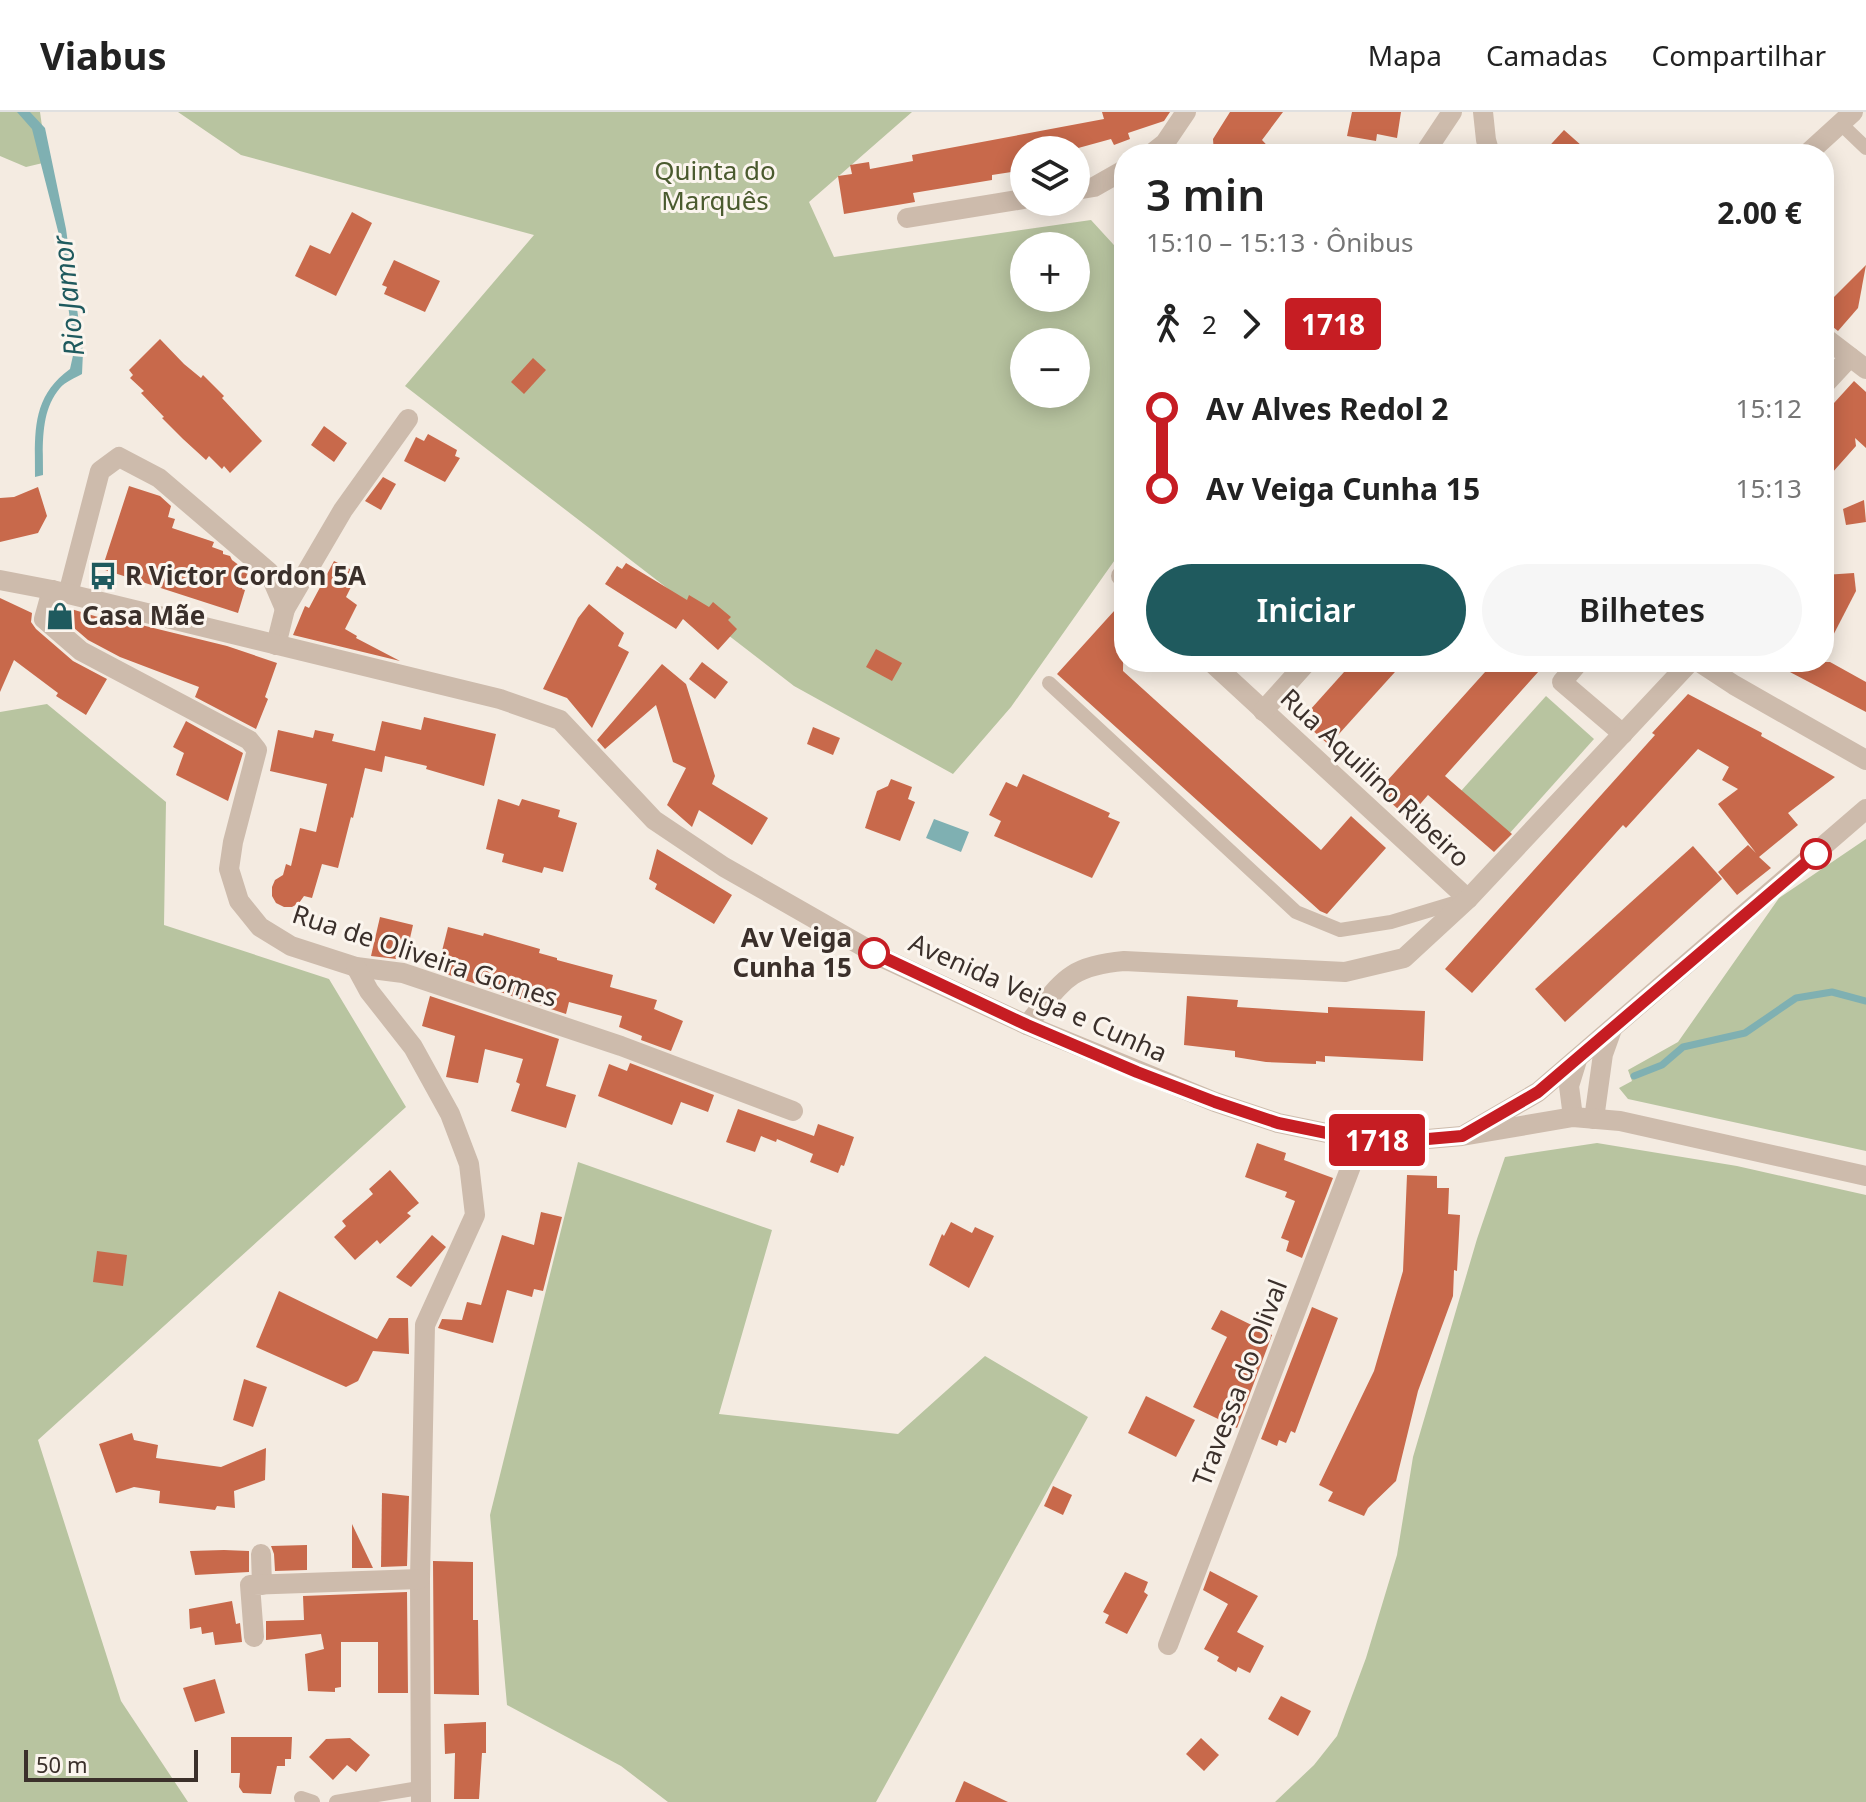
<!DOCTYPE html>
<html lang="pt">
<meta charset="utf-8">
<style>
body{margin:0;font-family:"Noto Sans",sans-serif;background:#f6f6f6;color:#222;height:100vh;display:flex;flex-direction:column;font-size:30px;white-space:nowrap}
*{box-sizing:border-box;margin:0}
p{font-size:26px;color:#767676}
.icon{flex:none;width:44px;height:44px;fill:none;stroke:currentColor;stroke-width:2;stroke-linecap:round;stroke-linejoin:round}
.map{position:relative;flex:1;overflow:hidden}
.details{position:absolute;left:1114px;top:32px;width:720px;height:528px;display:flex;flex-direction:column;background:#fff;border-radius:32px;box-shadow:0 4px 20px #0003}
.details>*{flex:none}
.badge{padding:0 16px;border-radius:6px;font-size:28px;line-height:52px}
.tools{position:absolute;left:1010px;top:24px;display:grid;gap:16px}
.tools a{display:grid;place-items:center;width:80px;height:80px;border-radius:50%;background:#fff;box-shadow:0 4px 20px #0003;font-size:40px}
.scale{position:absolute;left:24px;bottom:20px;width:174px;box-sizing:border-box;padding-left:8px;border:4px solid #3b302b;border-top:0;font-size:22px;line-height:28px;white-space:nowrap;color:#3b302b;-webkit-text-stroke:6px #fbf5ee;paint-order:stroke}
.map>.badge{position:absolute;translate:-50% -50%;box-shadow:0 0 0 4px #fff}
.legs{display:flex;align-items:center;gap:12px;height:88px;padding:0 32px;font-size:26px}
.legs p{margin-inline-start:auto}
.head{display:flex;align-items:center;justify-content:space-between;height:136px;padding:0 32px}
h1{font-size:44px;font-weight:600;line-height:60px}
.cta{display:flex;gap:16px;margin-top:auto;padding:16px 32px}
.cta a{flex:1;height:92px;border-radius:48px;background:#1f5a5e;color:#fff;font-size:32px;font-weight:600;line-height:92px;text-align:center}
.cta a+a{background:#f6f6f6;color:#222}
ul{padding:0 32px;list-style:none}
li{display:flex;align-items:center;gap:28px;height:80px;font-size:30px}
li i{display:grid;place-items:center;width:12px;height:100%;margin:0 10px;background:currentColor}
li i::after{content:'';width:20px;height:20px;margin:-10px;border:6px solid;border-radius:50%;background:#fff}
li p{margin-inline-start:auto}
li:first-child i{background:linear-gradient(#0000 50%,currentColor 0)}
li:last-child i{background:linear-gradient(currentColor 50%,#0000 0)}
header{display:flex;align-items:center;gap:48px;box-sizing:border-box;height:112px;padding:0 40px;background:#fff;border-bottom:2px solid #e0e0e0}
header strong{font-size:38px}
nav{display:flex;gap:44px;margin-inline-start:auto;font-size:28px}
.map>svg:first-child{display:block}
</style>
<header>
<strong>Viabus</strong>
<nav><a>Mapa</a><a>Camadas</a><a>Compartilhar</a></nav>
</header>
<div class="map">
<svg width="1866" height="1690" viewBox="0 0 1866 1690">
<rect width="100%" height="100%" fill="#f4ebe1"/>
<!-- green -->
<g fill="#b8c4a0" fill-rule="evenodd">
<path d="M 0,0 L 40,0 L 47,50 L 26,55 L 0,44 Z"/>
<path d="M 178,0 L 912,0 L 809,90 L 834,145 L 1091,108 L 1124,144 L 1124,435 L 1011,595 L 953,662 L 794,574 L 405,274 L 534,123 L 241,43 ZM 1024,134 L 1076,134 L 1076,186 L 1024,186 ZM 1024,230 L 1076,230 L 1076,282 L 1024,282 Z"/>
<path d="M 1546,584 L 1594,627 L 1509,722 L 1461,679 Z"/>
<path d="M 47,592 L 166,690 L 164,813 L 329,867 L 406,995 L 38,1328 L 121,1589 L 188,1690 L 0,1690 L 0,600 Z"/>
<path d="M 1866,727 L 1866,1039 L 1628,987 L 1619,976 L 1632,969 L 1628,958 L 1678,930 L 1779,786 Z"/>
<path d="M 1597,1031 L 1737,1054 L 1866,1083 L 1866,1690 L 1275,1690 L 1314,1653 L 1337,1624 L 1366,1546 L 1397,1443 L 1413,1345 L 1477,1127 L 1505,1045 Z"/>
<path d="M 578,1050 L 772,1118 L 719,1302 L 898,1322 L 985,1244 L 1088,1305 L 876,1690 L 668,1690 L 621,1654 L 507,1593 L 490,1403 Z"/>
</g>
<!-- water -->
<g fill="#7fb0b2">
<path d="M 17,0 L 30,0 L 45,16 L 66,117 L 83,240 L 82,262 C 75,266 65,270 60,276 C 40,299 43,334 43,363 L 35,365 C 35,321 31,285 70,257 L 74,239 L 59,123 L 32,17 Z"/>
<path d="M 934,707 L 969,720 L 961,740 L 926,726 Z"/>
</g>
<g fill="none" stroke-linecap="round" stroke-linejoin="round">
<!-- stream -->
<path stroke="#7fb0b2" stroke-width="7" d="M 1634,964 L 1662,953 L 1683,935 L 1745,921 L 1796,886 L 1832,880 L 1866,889"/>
</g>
<!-- building -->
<g fill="#c8694b">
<path d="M 1102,0 L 1170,0 L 1164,9 L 1128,21 L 1130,27 L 1114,33 L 1111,27 L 1071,38 L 1024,38 L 1024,58 L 992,63 L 992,68 L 913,81 L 915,90 L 844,102 L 838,64 L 852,62 L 850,53 L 869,50 L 870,57 L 913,49 L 912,43 L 1104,7 Z"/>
<path d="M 1230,0 L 1283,0 L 1262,28 L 1275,42 L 1214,42 L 1213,27 Z"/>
<path d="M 1352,0 L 1401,0 L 1397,26 L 1377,22 L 1376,29 L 1347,24 Z"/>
<path d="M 1564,18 L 1591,42 L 1542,42 Z"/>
<path d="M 352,100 L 372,111 L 336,184 L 295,164 L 310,133 L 330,142 Z"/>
<path d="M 394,148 L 440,169 L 425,200 L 384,182 L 387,175 L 382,173 Z"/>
<path d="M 1866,153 L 1858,196 L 1838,219 L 1824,208 L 1824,195 Z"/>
<path d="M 160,227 L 184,252 L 201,266 L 203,263 L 224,284 L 222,286 L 262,329 L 230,361 L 224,354 L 222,357 L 209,344 L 206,348 L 183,327 L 162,306 L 164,305 L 141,281 L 144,279 L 130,266 L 133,263 L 129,258 Z"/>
<path d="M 533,246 L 546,258 L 524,282 L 511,270 Z"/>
<path d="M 1854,269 L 1866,280 L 1866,336 L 1855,326 L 1856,334 L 1824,370 L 1824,302 Z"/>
<path d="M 324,314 L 347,331 L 334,350 L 311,333 Z"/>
<path d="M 428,322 L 457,338 L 455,344 L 460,346 L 445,370 L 404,349 L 416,325 L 424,329 Z"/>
<path d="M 383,365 L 396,372 L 381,398 L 365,389 Z"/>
<path d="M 129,374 L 160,384 L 171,394 L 168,405 L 175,407 L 172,416 L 214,430 L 212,435 L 223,439 L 223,442 L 230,444 L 232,448 L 248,460 L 242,477 L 245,478 L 238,501 L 102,457 Z"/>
<path d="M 38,375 L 47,404 L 38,421 L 0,430 L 0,386 L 14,385 Z"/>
<path d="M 1864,388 L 1866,410 L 1846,413 L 1843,397 Z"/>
<path d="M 334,449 L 358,461 L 346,485 L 357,493 L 345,517 L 357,524 L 356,526 L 400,549 L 293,523 L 305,494 L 309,496 Z"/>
<path d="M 626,451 L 687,488 L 689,483 L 709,495 L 713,490 L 731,505 L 728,508 L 737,517 L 718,538 L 683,507 L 676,517 L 605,472 L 617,454 L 622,457 Z"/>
<path d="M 1854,461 L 1856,479 L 1824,541 L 1824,463 Z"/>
<path d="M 0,486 L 32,501 L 31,510 L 36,517 L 73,549 L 107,567 L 86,603 L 56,584 L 58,581 L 14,548 L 0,580 Z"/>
<path d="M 1124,488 L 1123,559 L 1321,738 L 1351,704 L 1386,736 L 1327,802 L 1320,799 L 1057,562 Z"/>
<path d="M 589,492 L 624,521 L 618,534 L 629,540 L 592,616 L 567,586 L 543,577 L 578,506 Z"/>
<path d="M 61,494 L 125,513 L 125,509 L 227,534 L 277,551 L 265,585 L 268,587 L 256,617 L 195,585 L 199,575 L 120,545 L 88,528 L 59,503 Z"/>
<path d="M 876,537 L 902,551 L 892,569 L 866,555 Z"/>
<path d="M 702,550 L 728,570 L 715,587 L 689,567 Z"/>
<path d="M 1353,550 L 1404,550 L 1329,633 L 1301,608 Z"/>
<path d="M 1494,550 L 1547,550 L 1445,664 L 1512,722 L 1494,740 L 1428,683 L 1408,706 L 1378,679 Z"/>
<path d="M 1771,550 L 1830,550 L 1866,570 L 1866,600 Z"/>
<path d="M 662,552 L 686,572 L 715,664 L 712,672 L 768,706 L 752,733 L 699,698 L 692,715 L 667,693 L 686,656 L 673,650 L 656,593 L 605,637 L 597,628 Z"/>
<path d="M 1688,582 L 1762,621 L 1761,624 L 1835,665 L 1788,701 L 1798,713 L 1759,745 L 1771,756 L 1737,783 L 1718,760 L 1748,733 L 1756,741 L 1718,692 L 1738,677 L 1722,668 L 1729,655 L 1698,637 L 1626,716 L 1623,713 L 1472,881 L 1445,857 L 1655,623 L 1652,621 Z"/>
<path d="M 424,605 L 496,622 L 484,674 L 426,657 L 427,654 L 385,644 L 382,660 L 365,656 L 353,706 L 351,705 L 338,756 L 322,752 L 312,786 L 304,784 L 299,791 L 292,795 L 284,795 L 276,791 L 272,784 L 272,775 L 275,768 L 283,763 L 286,752 L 291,754 L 300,716 L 316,720 L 327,672 L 270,659 L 278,618 L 313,626 L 315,618 L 334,622 L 332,629 L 375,639 L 382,609 L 421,618 Z"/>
<path d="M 186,609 L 243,641 L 228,689 L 176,663 L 184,641 L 173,635 Z"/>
<path d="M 813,615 L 840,626 L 833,643 L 807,632 Z"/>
<path d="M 1023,662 L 1110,701 L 1108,705 L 1120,710 L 1092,766 L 994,724 L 1001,709 L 989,703 L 1006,670 L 1017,675 Z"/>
<path d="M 891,667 L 912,675 L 908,687 L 915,690 L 900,729 L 865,716 L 877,679 L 888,674 Z"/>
<path d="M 498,687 L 519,694 L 522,687 L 560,698 L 558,705 L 577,711 L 563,760 L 544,755 L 542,761 L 502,750 L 504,742 L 486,737 Z"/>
<path d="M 1693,734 L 1722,767 L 1565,910 L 1535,877 Z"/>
<path d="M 657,737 L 732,783 L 714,812 L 655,777 L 657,772 L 649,767 Z"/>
<path d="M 380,805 L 413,813 L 405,848 L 371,844 Z"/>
<path d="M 448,815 L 483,824 L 484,821 L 540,837 L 539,841 L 557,846 L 557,848 L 613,863 L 610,875 L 657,888 L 654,897 L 683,909 L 671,939 L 641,928 L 642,924 L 619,915 L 622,904 L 569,890 L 566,902 L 437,859 Z"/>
<path d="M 430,884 L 559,927 L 546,974 L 576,983 L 566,1016 L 511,999 L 520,972 L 516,970 L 523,947 L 485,937 L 478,971 L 446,965 L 455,924 L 422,914 Z"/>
<path d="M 1187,884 L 1238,888 L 1237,895 L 1328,901 L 1328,895 L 1425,899 L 1423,949 L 1325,944 L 1325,950 L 1316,949 L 1316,952 L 1266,950 L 1235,945 L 1235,939 L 1184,933 Z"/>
<path d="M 630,951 L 714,983 L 708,1000 L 681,990 L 672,1013 L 598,984 L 609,952 L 627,959 Z"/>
<path d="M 738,997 L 814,1024 L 818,1012 L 854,1025 L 844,1054 L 841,1053 L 838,1061 L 810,1050 L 813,1042 L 777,1027 L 776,1030 L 761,1024 L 755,1040 L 726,1030 Z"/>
<path d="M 1257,1031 L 1286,1041 L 1284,1048 L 1333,1066 L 1302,1146 L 1286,1139 L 1289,1129 L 1281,1126 L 1295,1089 L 1285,1085 L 1287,1080 L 1245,1065 Z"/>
<path d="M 390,1058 L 419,1091 L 407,1101 L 411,1104 L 380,1132 L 377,1128 L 355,1148 L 334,1125 L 346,1114 L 342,1109 L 373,1082 L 369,1077 Z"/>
<path d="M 1407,1063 L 1437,1064 L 1437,1076 L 1449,1076 L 1448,1102 L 1460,1103 L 1457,1159 L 1454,1158 L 1453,1184 L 1418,1279 L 1396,1369 L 1368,1396 L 1364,1404 L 1328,1389 L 1333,1380 L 1319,1373 L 1374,1259 L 1403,1159 Z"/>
<path d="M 541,1100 L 562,1105 L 543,1179 L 534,1177 L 532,1185 L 507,1178 L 493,1231 L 438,1216 L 442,1207 L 462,1208 L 467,1190 L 481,1193 L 502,1123 L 534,1133 Z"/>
<path d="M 951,1110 L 972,1121 L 975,1115 L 994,1124 L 969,1176 L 929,1153 L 942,1122 L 944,1124 Z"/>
<path d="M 432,1123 L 446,1135 L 411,1175 L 396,1165 Z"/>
<path d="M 97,1139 L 127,1143 L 123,1174 L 93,1170 Z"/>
<path d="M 279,1179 L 377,1227 L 389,1206 L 408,1206 L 409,1242 L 373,1239 L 358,1269 L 346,1275 L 256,1235 Z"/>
<path d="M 1312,1195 L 1338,1206 L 1295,1321 L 1291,1319 L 1286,1331 L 1279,1328 L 1277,1334 L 1261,1327 Z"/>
<path d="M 1221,1198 L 1272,1223 L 1237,1316 L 1193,1295 L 1227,1225 L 1211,1217 Z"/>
<path d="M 244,1267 L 267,1275 L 253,1315 L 233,1308 Z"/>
<path d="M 1146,1284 L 1195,1308 L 1176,1345 L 1128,1321 Z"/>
<path d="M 132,1321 L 134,1328 L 158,1333 L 156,1346 L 221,1355 L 266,1336 L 265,1368 L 234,1379 L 235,1396 L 217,1394 L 215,1398 L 159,1391 L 160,1379 L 134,1375 L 116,1381 L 99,1332 Z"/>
<path d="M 1053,1374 L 1072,1383 L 1063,1403 L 1044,1394 Z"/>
<path d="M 382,1381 L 409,1384 L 407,1454 L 381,1455 Z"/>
<path d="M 352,1412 L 373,1456 L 352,1456 Z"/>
<path d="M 307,1433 L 307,1458 L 275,1459 L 274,1442 L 271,1434 Z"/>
<path d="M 224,1438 L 249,1439 L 249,1460 L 195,1463 L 190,1439 Z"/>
<path d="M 433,1449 L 473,1450 L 473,1508 L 478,1508 L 479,1583 L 434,1582 Z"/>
<path d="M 1210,1459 L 1258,1484 L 1237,1520 L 1264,1534 L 1250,1561 L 1238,1555 L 1236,1560 L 1217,1549 L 1219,1545 L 1204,1537 L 1228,1492 L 1203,1478 Z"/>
<path d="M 1125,1460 L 1148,1470 L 1144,1480 L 1148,1483 L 1127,1522 L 1105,1511 L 1109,1503 L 1103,1500 Z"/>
<path d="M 407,1480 L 408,1581 L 378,1581 L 378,1530 L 341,1530 L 341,1575 L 335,1576 L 335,1580 L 308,1579 L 305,1542 L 324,1537 L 321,1522 L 266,1528 L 266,1509 L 304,1508 L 303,1484 Z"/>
<path d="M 232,1489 L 236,1512 L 240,1511 L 242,1530 L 215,1533 L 213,1520 L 202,1522 L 201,1515 L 190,1517 L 189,1497 Z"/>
<path d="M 215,1567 L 225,1601 L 195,1610 L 183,1576 Z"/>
<path d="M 1281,1584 L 1311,1599 L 1298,1624 L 1268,1607 Z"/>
<path d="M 486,1610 L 486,1641 L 482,1641 L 479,1687 L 454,1687 L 455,1641 L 445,1642 L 444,1612 Z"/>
<path d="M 231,1625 L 292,1625 L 291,1647 L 285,1647 L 285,1654 L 277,1654 L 271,1682 L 243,1681 L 239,1675 L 240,1661 L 231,1661 Z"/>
<path d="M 350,1626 L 370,1643 L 356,1660 L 347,1653 L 333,1668 L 309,1645 L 326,1627 Z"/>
<path d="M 1201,1626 L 1219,1643 L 1204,1659 L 1186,1642 Z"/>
<path d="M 964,1669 L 1008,1690 L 955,1690 Z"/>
</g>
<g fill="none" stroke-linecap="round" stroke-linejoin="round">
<!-- service -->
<g stroke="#cdbbac" stroke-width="14">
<path d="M 1841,12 L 1866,36"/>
<path d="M 1049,571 L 1296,800 L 1340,818 L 1391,810 L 1464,788"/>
<path d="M 301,1686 L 313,1690"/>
<path d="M 336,1690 L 419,1676"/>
</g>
<!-- pedestrian -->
<path stroke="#cdbbac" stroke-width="20" d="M 261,1442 L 262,1473"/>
<!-- minor -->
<g stroke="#cdbbac" stroke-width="20">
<path d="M 1483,0 L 1486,28 L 1490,42"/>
<path d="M 1151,42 L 1165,31 L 1186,0"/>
<path d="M 1424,42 L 1452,0"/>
<path d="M 1807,42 L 1853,0"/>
<path d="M 1076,78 L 1094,75 L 1124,58"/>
<path d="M 907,106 L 1024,87"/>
<path d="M 1824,225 L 1866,257"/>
<path d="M 1824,273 L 1850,245"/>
<path d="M 1124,461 L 1121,464 L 1124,467"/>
<path d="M 52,478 L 44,507 L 81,539 L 249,628 L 257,638 L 233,730 L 229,757 L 239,789 L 260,815 L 291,834 L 356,855 L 403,861 L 621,934 L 793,999"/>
<path d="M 68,482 L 100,359 L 119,345 L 159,366 L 269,460 L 285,497"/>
<path d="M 276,533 L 285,497 L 343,398 L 408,307"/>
<path d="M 1211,550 L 1468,787"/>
<path d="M 1579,550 L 1562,570 L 1623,622"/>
<path d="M 1699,550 L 1734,573 L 1866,648"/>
<path d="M 1263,599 L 1307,550"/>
<path d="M 356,855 L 369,879 L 413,935 L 450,1002 L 469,1052 L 475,1103 L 425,1213 L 420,1467 L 421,1690"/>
<path d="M 1027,913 C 1062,871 1066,854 1124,849 L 1345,860 L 1404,846 L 1468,787 L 1690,550"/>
<path d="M 1573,1005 L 1569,974 L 1577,948"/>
<path d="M 1594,1007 L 1603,942 L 1612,917"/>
<path d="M 1466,1022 L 1538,980 L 1866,697"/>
<path d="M 254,1525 L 250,1473 L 420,1467"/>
<path d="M 1168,1533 L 1361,1028"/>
</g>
<!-- tertiary -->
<path stroke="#cdbbac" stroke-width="20" d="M 0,468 L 52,478 L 500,587 L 560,608 L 654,708 L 724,755 L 885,847 L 1027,913 L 1215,990 L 1278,1011 L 1361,1028 L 1405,1029 L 1462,1024 L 1573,1005 L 1620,1009 L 1866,1064"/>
</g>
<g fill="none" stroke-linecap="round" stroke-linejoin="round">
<defs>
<path id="line-1" d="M 874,841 L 1027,913 L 1137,960 L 1215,990 L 1278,1011 L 1361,1028 L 1405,1029 L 1462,1024 L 1538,980 L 1816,742"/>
</defs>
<!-- line-1 casing -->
<use href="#line-1" stroke="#fff" stroke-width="18"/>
<!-- line-1 -->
<use href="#line-1" stroke="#c61d23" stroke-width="12"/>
</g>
<!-- icons -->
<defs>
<symbol id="bus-bare" viewBox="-9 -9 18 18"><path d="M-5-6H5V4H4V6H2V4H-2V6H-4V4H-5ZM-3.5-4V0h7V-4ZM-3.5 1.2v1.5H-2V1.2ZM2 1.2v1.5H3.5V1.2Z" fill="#1f5a5e" stroke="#fbf5ee" stroke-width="2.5" paint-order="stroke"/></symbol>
<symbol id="shop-bare" viewBox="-9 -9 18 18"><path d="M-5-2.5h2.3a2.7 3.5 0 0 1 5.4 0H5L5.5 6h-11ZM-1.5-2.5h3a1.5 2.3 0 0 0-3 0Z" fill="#1f5a5e" stroke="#fbf5ee" stroke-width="2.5" paint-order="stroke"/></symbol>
</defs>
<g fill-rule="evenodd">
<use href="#bus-bare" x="83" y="444" width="40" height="40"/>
<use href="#shop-bare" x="40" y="484" width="40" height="40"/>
</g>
<!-- markers -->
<g fill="#fff" stroke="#c61d23" stroke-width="4">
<circle cx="1816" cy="742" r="14"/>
<circle cx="874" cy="841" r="14"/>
</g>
<g text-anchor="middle" stroke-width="6" stroke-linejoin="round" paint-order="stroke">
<!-- park labels -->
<g font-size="26" fill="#4a5a2e" stroke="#fbf5ee">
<text x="715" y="68">Quinta do<tspan x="715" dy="30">Marquês</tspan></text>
</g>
<!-- poi labels -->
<g font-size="26" font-weight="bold" fill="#3b302b" stroke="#fbf5ee" text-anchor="start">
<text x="125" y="473">R Victor Cordon 5A</text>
<text x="82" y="513">Casa Mãe</text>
</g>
<!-- street labels -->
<g font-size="26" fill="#3b302b" stroke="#fbf5ee">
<text transform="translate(1375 666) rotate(43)" y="9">Rua Aquilino Ribeiro</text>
<text transform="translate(425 844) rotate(18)" y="9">Rua de Oliveira Gomes</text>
<text transform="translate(1038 886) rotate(24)" y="9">Avenida Veiga e Cunha</text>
<text transform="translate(1240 1271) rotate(-69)" y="9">Travessa do Olival</text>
</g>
<!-- stop labels -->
<g font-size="26" font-weight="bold" fill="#3b302b" stroke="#fbf5ee" text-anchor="end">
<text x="852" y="835">Av Veiga<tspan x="852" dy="30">Cunha 15</tspan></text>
</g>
<!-- water labels -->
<g font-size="28" font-style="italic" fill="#1f5a5e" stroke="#fbf5ee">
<text transform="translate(68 184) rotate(-96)" y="10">Rio Jamor</text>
</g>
</g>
</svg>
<div class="tools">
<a><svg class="icon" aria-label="layers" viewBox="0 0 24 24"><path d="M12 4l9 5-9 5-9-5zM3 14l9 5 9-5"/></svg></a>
<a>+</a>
<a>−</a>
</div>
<div class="scale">50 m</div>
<b class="badge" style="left:1377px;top:1028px;background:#c61d23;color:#fff">1718</b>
<section class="details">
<div class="head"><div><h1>3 min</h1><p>15:10 – 15:13 · Ônibus</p></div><b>2.00 €</b></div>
<div class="legs"><svg class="icon" aria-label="walk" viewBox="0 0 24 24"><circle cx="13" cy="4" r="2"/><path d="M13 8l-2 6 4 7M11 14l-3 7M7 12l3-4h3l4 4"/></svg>2<svg class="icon" aria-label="forward" viewBox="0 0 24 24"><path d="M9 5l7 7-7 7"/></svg><b class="badge" style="background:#c61d23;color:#fff">1718</b></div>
<ul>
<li><i style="color:#c61d23"></i><b>Av Alves Redol 2</b><p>15:12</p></li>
<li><i style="color:#c61d23"></i><b>Av Veiga Cunha 15</b><p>15:13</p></li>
</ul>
<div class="cta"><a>Iniciar</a><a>Bilhetes</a></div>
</section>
</div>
